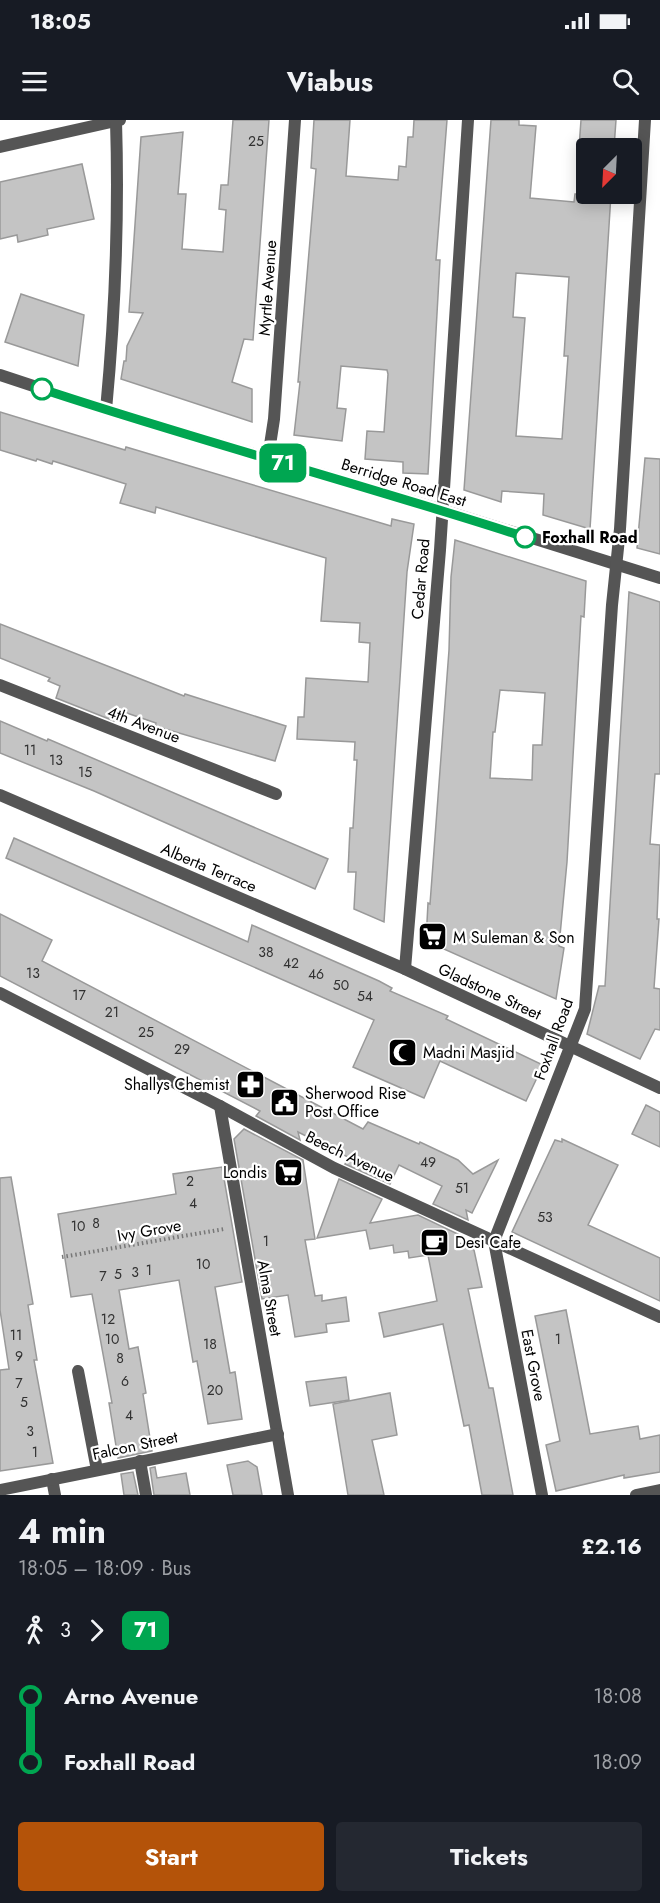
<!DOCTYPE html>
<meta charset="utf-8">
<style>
body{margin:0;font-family:Jost,sans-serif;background:#242831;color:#f1f3f6;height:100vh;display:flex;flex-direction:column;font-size:22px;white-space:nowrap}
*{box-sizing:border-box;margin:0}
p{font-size:20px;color:#9ea1a6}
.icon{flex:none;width:33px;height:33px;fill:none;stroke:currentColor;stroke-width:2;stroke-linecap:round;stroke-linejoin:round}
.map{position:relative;height:1375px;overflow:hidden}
.side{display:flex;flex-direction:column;background:#171b24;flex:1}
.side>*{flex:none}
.badge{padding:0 12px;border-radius:9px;font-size:21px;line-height:39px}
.needle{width:39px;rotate:204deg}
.fabs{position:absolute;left:576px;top:18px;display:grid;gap:12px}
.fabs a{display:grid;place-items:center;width:66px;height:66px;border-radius:6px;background:#171b24;box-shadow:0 3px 15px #0003;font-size:30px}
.map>.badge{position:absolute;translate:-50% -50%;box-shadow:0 0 0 3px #fff}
.legs{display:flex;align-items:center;gap:9px;height:66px;padding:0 18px;font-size:20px}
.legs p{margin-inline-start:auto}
.overview{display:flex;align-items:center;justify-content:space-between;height:102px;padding:0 18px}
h1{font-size:33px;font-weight:700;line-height:45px}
.button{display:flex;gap:12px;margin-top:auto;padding:12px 18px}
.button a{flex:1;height:69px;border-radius:6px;background:#b45309;color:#fff;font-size:24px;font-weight:700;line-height:69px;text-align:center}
.button a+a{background:#242831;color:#f1f3f6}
ul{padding:0 18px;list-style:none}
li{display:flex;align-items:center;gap:21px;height:66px;font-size:22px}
li i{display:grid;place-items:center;width:9px;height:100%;margin:0 8px;background:currentColor}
li i::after{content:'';width:15px;height:15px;margin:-8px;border:4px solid;border-radius:50%;background:#171b24}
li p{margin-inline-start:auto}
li:first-child i{background:linear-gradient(#0000 50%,currentColor 0)}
li:last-child i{background:linear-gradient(currentColor 50%,#0000 0)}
.status{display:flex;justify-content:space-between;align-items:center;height:42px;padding:0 30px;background:#171b24;direction:ltr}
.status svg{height:16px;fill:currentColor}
header{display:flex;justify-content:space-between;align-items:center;height:78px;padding:0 18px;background:#171b24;font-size:27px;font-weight:700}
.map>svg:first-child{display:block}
</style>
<div class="status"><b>18:05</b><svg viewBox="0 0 49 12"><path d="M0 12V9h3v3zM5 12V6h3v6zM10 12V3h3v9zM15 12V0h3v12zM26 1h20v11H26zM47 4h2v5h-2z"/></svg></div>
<header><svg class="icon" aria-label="menu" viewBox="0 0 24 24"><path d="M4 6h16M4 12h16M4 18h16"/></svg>Viabus<svg class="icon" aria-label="search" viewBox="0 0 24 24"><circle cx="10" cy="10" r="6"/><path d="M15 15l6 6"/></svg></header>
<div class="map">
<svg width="660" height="1375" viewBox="0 0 660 1375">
<rect width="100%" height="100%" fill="#fff"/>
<!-- building -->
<g fill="#c4c4c4" stroke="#999" stroke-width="1.5" fill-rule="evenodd">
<path d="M 233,0 L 269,0 L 253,220 L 244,219 L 232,262 L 252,269 L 252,302 L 121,259 L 124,241 L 126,241 L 127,226 L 143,193 L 129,192 L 141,17 L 183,12 L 178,74 L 186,74 L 182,129 L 223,132 L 226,90 L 219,89 L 221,65 L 228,65 Z"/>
<path d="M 314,0 L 350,0 L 346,56 L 398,60 L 399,46 L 406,47 L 408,17 L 413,17 L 414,0 L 447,0 L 436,140 L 440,140 L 428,354 L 403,353 L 403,342 L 365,339 L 367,311 L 384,312 L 388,254 L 387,250 L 341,246 L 337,288 L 346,289 L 342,321 L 294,315 L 300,262 L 298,262 L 316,49 L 311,48 Z"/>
<path d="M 491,0 L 519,0 L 519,5 L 536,6 L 530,78 L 574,82 L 575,74 L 611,74 L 590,409 L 543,395 L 544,374 L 502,371 L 501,382 L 464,370 ZM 516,153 L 569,157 L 564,236 L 568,236 L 562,319 L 516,316 L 525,198 L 513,197 Z"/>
<path d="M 581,0 L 616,0 L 614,28 L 579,28 Z"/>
<path d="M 82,44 L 94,99 L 47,109 L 48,115 L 18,122 L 17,115 L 0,119 L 0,62 Z"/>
<path d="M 21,174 L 84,195 L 78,246 L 5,222 Z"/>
<path d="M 0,292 L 125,330 L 126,327 L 391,406 L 392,399 L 414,404 L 407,452 L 384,802 L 354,789 L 356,752 L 348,752 L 350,708 L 353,708 L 357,640 L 354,640 L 355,622 L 297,619 L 298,597 L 304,597 L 306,558 L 368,562 L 370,523 L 359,522 L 360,503 L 321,501 L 326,438 L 156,387 L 155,393 L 120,383 L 126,364 L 53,341 L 52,344 L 37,339 L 36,341 L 0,330 Z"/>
<path d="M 645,338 L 660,339 L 660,434 L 637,428 Z"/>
<path d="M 455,420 L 586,461 L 584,497 L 581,496 L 567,742 L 559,826 L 564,828 L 556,879 L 426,821 L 428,783 L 430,784 L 449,530 L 451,457 ZM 500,570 L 545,573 L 542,625 L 533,625 L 532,660 L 490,658 L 493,612 L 495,612 Z"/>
<path d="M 629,472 L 660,482 L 660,654 L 655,654 L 650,724 L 660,725 L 657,799 L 659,799 L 654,868 L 660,869 L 660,910 L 655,909 L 640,939 L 587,914 L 599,866 L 605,866 Z"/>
<path d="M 0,504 L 184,576 L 185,574 L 286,606 L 275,641 L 155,606 L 156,603 L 118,590 L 114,601 L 56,578 L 60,566 L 48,561 L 50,558 L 0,538 Z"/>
<path d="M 0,601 L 47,621 L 48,619 L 328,739 L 315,769 L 94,671 L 0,633 Z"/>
<path d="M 14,718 L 248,822 L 252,805 L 379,861 L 392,868 L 390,871 L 448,896 L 446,899 L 543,945 L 526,981 L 440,941 L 424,978 L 353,947 L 374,900 L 6,738 Z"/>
<path d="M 0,794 L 52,820 L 42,841 L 363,1009 L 368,1002 L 419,1024 L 420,1022 L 458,1040 L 473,1054 L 498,1040 L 472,1093 L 466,1090 L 468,1100 L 433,1084 L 442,1066 L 399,1045 L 390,1064 L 345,1044 L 348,1037 L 298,1012 L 300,1020 L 256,996 L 260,991 L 0,856 Z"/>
<path d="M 646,985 L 660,992 L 660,1027 L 632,1014 Z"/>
<path d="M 244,1009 L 303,1040 L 315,1119 L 305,1120 L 315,1176 L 322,1175 L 322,1181 L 346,1177 L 349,1201 L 326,1204 L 327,1212 L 295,1217 L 288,1175 L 262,1179 L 234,1019 Z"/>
<path d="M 562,1019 L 618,1045 L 588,1105 L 660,1138 L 660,1181 L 512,1112 L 555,1020 L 562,1022 Z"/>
<path d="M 222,1047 L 242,1162 L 215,1167 L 230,1253 L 235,1252 L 242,1299 L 208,1304 L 197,1241 L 193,1242 L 179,1160 L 119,1170 L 129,1229 L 138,1227 L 146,1273 L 143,1274 L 152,1331 L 118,1338 L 109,1283 L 112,1283 L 92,1174 L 71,1177 L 58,1094 L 176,1074 L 173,1054 Z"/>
<path d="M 11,1057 L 33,1184 L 28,1185 L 37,1240 L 34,1240 L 53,1343 L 0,1351 L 0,1250 L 9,1249 L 0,1190 L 0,1058 Z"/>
<path d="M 339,1059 L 382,1079 L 370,1103 L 418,1095 L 460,1115 L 457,1122 L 474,1130 L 482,1167 L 468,1169 L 489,1268 L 493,1268 L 513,1375 L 482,1375 L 469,1305 L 464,1306 L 443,1204 L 384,1217 L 379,1193 L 437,1181 L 428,1135 L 409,1138 L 408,1131 L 394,1133 L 393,1125 L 370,1129 L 366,1110 L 317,1118 Z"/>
<path d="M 566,1190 L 590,1314 L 638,1306 L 640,1319 L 660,1315 L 660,1352 L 624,1358 L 624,1355 L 556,1371 L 546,1325 L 560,1321 L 535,1196 Z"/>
<path d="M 346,1257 L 349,1280 L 310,1286 L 306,1262 Z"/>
<path d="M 390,1273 L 397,1315 L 372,1320 L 384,1375 L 348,1375 L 333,1284 Z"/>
<path d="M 248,1341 L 257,1347 L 262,1375 L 233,1375 L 227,1345 Z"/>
<path d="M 155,1347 L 157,1358 L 186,1353 L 190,1375 L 154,1375 L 150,1348 Z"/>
<path d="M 133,1352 L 138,1375 L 124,1375 L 121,1354 Z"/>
</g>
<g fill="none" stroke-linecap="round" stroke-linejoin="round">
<!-- path -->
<path stroke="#777" stroke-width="4" stroke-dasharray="1.5 3" stroke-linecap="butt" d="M 62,1137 L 224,1109"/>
<!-- service -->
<path stroke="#555" stroke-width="12" d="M 52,1359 L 55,1375"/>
<!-- minor -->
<g stroke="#555" stroke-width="12">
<path d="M 0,27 L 120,0"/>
<path d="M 0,255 L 106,290 L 442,390 L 660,458"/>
<path d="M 106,290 C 115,194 119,97 116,1"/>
<path d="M 268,338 L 274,299 L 295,0"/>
<path d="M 0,565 L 276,674"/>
<path d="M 0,675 L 405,849 L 660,968"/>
<path d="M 405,849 L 440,430 L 468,0"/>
<path d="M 0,873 L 220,986 L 334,1048 L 660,1197"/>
<path d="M 220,986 L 288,1375"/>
<path d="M 78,1251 L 97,1350"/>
<path d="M 140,1341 L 146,1375"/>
<path d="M 0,1370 L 278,1314"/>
<path d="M 542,1375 L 494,1121 L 585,889 L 612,485 L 620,409 L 645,0"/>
<path d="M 636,1375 L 660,1370"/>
</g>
</g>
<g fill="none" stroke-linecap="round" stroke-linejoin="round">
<defs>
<path id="line-1" d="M 42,269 C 202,322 365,365 525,417"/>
</defs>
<!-- line-1 casing -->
<use href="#line-1" stroke="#fff" stroke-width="14"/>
<!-- line-1 -->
<use href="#line-1" stroke="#00a651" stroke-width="9"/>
</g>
<!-- icons -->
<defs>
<symbol id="supermarket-square" viewBox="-11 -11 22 22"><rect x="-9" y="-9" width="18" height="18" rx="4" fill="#000" stroke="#fff"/><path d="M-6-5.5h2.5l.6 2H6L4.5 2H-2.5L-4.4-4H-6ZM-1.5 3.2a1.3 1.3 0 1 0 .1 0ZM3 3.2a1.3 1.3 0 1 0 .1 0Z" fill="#fff"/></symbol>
<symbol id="mosque-square" viewBox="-11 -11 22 22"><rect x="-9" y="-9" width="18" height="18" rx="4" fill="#000" stroke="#fff"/><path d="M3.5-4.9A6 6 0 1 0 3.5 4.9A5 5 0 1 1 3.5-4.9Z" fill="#fff"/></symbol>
<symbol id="pharmacy-square" viewBox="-11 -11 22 22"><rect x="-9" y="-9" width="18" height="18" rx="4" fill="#000" stroke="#fff"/><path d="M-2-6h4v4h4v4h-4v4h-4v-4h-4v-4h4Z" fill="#fff"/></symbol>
<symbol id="civic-square" viewBox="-11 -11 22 22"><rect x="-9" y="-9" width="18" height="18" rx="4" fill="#000" stroke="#fff"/><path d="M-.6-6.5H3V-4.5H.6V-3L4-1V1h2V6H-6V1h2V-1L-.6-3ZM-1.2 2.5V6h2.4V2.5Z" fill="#fff"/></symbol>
<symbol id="cafe-square" viewBox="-11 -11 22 22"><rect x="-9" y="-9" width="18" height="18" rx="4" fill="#000" stroke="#fff"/><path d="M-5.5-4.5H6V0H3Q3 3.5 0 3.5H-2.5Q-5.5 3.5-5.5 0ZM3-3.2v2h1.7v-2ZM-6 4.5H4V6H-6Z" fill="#fff"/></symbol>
</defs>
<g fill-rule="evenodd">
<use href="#supermarket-square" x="416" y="800" width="33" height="33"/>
<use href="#mosque-square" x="386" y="916" width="33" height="33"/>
<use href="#pharmacy-square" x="234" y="948" width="33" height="33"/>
<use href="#civic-square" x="268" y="966" width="33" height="33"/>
<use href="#supermarket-square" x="272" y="1036" width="33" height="33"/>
<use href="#cafe-square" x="418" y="1106" width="33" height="33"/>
</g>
<!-- markers -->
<g fill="#fff" stroke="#00a651" stroke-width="3">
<circle cx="42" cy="269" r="10"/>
<circle cx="525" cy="417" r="10"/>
</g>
<g text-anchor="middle" stroke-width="4.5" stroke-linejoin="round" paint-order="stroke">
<!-- number labels -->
<g font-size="14" fill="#313131">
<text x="256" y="26">25</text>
<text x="30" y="635">11</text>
<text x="56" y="645">13</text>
<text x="85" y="657">15</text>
<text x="266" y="837">38</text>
<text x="291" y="848">42</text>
<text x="33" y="858">13</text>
<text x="316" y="859">46</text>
<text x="341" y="870">50</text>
<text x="79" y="880">17</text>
<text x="365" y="881">54</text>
<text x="112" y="897">21</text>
<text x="146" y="917">25</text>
<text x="182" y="934">29</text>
<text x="428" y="1047">49</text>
<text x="190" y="1066">2</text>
<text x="462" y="1073">51</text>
<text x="193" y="1088">4</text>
<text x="545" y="1102">53</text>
<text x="96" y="1108">8</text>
<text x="78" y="1111">10</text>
<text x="266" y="1126">1</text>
<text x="203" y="1149">10</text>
<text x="149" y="1155">1</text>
<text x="135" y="1157">3</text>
<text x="118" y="1159">5</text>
<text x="103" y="1161">7</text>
<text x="108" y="1204">12</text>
<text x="16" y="1220">11</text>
<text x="112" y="1224">10</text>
<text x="558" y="1224">1</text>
<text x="210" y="1229">18</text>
<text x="19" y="1241">9</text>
<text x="120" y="1243">8</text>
<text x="125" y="1266">6</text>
<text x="19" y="1268">7</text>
<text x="215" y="1275">20</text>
<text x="24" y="1287">5</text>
<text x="129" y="1300">4</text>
<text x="30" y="1316">3</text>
<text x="35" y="1337">1</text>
</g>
<!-- street labels -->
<g font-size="16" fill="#000" stroke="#fff">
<text transform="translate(267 168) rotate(-86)" y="6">Myrtle Avenue</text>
<text transform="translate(404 362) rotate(17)" y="6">Berridge Road East</text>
<text transform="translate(420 459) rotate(-85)" y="6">Cedar Road</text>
<text transform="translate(144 604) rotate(21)" y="6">4th Avenue</text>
<text transform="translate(209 747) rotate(23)" y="6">Alberta Terrace</text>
<text transform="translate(490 871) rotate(25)" y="6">Gladstone Street</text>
<text transform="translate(553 919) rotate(-70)" y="6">Foxhall Road</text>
<text transform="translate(350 1036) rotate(26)" y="6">Beech Avenue</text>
<text transform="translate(149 1110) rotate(-10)" y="6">Ivy Grove</text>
<text transform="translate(270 1178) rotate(80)" y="6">Alma Street</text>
<text transform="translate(534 1245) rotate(79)" y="6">East Grove</text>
<text transform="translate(135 1325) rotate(-12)" y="6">Falcon Street</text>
</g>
<!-- stop labels -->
<g font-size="16" font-weight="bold" fill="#000" stroke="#fff" text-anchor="start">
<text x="542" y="423">Foxhall Road</text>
</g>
<!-- poi labels -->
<g font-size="16" fill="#000" stroke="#fff" text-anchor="start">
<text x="453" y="823">M Suleman &amp; Son</text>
<text x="423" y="938">Madni Masjid</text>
<text x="229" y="970" text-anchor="end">Shallys Chemist</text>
<text x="305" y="979">Sherwood Rise<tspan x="305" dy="18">Post Office</tspan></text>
<text x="267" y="1058" text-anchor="end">Londis</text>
<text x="455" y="1128">Desi Cafe</text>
</g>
</g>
</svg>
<div class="fabs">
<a><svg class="needle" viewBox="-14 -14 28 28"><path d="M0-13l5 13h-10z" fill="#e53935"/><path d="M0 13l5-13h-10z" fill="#9ea1a6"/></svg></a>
</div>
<b class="badge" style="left:283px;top:343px;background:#00a651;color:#fff">71</b>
</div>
<section class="side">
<div class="overview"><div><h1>4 min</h1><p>18:05 – 18:09 · Bus</p></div><b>£2.16</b></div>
<div class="legs"><svg class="icon" aria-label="walk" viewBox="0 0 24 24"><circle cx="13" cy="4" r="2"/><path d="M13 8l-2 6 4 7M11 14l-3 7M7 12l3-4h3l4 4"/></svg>3<svg class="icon" aria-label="forward" viewBox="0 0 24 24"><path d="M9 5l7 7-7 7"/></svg><b class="badge" style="background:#00a651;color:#fff">71</b></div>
<ul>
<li><i style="color:#00a651"></i><b>Arno Avenue</b><p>18:08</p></li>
<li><i style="color:#00a651"></i><b>Foxhall Road</b><p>18:09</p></li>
</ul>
<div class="button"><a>Start</a><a>Tickets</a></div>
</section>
